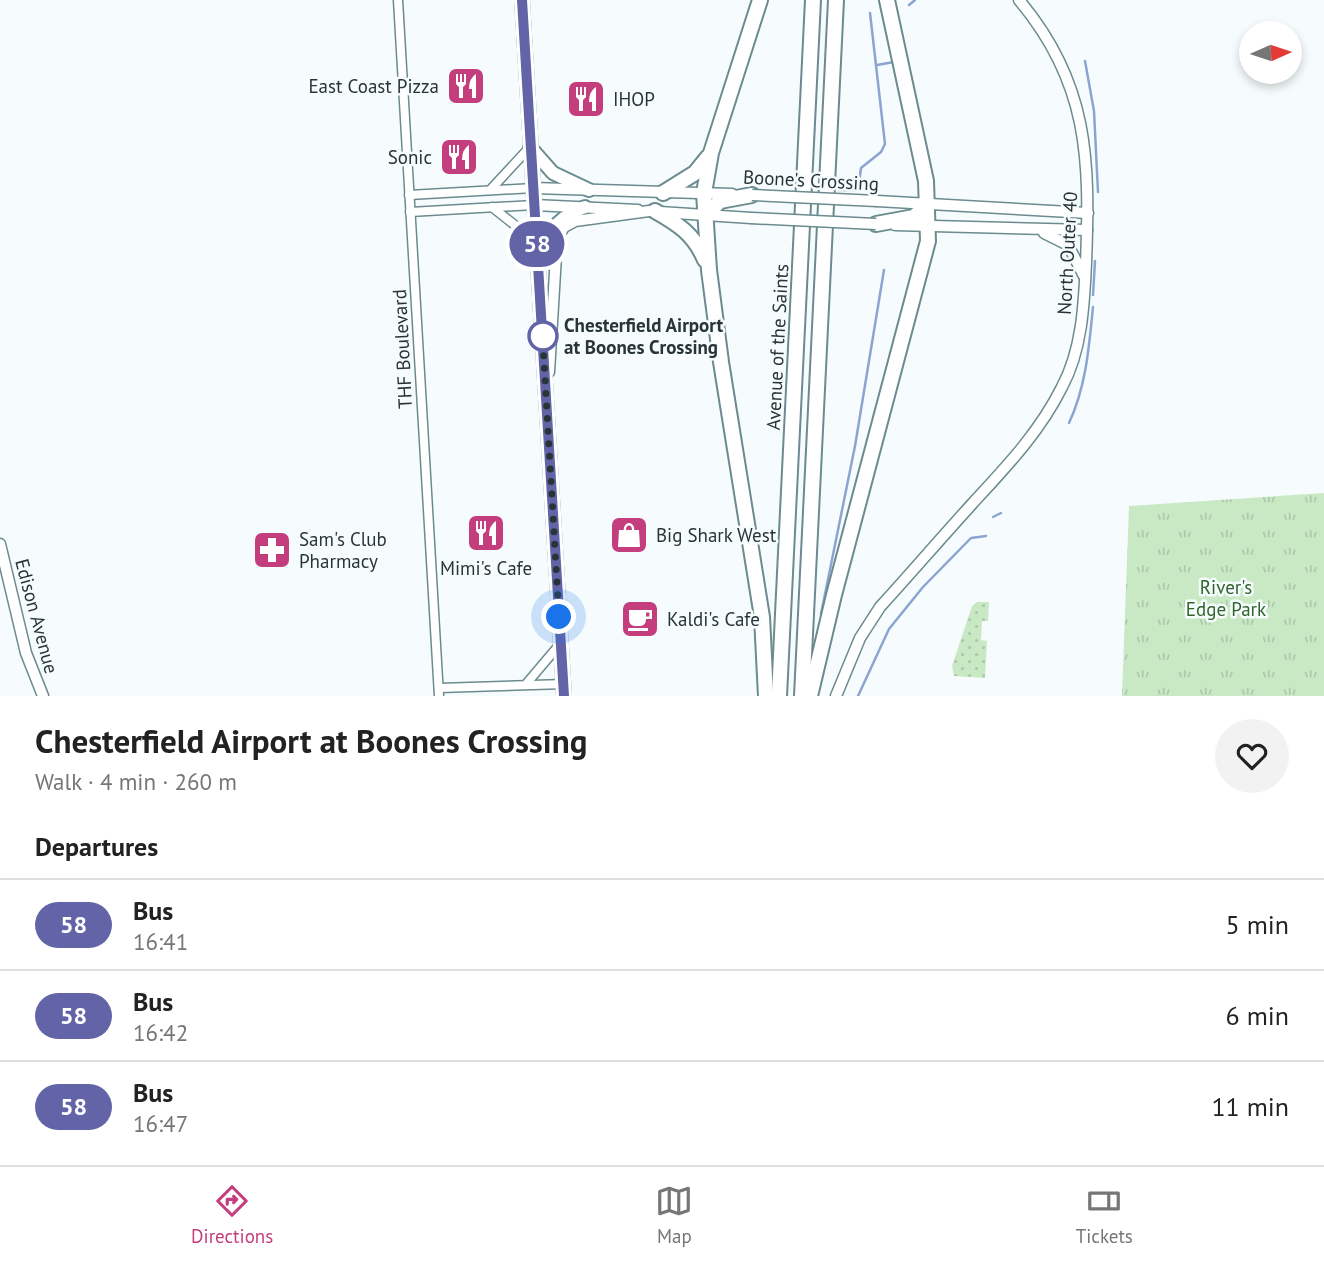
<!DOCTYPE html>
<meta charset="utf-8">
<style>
body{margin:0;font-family:"PT Sans",sans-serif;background:#f2f2f2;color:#222;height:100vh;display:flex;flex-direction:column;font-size:26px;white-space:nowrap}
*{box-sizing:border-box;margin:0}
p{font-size:23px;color:#767676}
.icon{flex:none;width:38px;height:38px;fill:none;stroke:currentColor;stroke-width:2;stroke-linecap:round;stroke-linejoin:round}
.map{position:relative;height:696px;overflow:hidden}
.panel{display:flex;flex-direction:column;background:#fff;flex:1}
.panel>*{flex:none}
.badge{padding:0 14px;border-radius:23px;font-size:24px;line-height:46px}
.needle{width:46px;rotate:87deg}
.fabs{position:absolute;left:1239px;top:21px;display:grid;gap:14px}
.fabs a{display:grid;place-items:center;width:63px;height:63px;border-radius:50%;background:#fff;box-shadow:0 4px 10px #0003;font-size:35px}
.you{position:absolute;width:35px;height:35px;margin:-18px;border:5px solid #fff;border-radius:50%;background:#1a73e8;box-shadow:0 0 0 10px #1a73e833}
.map>.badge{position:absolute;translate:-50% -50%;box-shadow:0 0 0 4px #fff}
h2{padding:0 35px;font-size:26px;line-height:63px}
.round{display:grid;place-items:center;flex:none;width:74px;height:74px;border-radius:37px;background:#f2f2f2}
.head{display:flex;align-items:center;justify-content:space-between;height:119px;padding:0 35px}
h1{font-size:33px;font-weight:800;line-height:52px}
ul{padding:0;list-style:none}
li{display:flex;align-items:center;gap:21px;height:91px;padding:0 35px;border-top:2px solid #e0e0e0}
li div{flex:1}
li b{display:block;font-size:26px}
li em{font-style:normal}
li .badge{min-width:77px;font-weight:700;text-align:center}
.tabs{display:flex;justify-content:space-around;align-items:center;height:98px;border-top:2px solid #e0e0e0;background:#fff;font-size:19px;color:#767676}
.tabs a{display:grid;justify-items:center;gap:4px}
.tabs .on{color:#c43e7e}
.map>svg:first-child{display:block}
</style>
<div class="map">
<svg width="1324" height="696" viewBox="0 0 1324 696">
<defs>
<pattern id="grass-dots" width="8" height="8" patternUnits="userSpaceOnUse" patternTransform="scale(1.75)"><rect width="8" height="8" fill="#c9e9c5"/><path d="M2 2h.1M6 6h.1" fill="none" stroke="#adc8aa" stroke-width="1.8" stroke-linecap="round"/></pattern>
<pattern id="park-tufts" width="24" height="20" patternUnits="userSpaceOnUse" patternTransform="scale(1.75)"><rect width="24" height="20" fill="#c9e9c5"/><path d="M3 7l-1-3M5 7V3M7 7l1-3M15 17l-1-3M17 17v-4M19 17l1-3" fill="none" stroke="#adc8aa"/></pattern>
</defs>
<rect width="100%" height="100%" fill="#f6fcfd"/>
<!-- grass -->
<path fill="url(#grass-dots)" d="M 977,602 L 989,602 L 988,621 L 982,621 L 981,640 L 987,641 L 985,678 L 954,676 L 952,666 L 972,606 Z"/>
<!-- park -->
<path fill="url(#park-tufts)" d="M 1324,493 L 1324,696 L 1122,696 L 1129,506 Z"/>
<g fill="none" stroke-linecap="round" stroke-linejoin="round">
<!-- stream -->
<g stroke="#8ca4d2" stroke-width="2.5">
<path d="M 909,5 L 915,0"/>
<path d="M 1085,61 L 1094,111 L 1098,192"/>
<path d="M 877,65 L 894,62"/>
<path d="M 839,184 L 839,190 L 858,190 L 861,168 L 881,152 L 885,144 L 870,13"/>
<path d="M 1093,295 L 1095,261"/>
<path d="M 1069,423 C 1086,387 1089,347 1093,307"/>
<path d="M 993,517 L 1001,513"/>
<path d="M 821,614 L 855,446 L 884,270"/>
<path d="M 858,696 L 889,629 L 923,587 L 971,538 L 986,536"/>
</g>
<defs>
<g id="minor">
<path d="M 398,0 L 439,696"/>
<path d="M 492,188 L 530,147"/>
<path d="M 409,195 L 533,188"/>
<path d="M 492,207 L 521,230 L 536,248"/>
<path d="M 410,212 L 534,205"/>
<path d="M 527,683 L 560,644"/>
<path d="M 439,688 L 565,684"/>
</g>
<g id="tertiary">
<path d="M 533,188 L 732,194"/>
<path d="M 877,201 L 1088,213"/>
<path d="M 534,205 L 638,210"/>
<path d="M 660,212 L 751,218"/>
<path d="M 895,225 L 1087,230"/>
<path d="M 1044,233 L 1068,245 L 1084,276"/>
<path d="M 549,372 L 557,239 L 564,227 L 575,221 L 649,211"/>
<path d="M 0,544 L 26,653 L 43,696"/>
<path d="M 836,696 L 860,638 L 880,607 C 911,573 941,538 972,504 C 1006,467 1039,433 1062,387 C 1082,350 1084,305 1086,263 C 1090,160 1089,83 1019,0"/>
</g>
<g id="primary">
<path d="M 522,0 L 564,696"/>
<path d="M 530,147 L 553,173 L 589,190"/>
<path d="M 537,250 C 552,229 561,215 585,207"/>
</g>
<g id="motorway">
<path d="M 760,0 L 711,153 L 704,193 L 709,270 L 721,362 L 762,617 L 766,696"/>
<path d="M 663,193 L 695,173 L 708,157"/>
<path d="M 655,211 C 678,224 694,234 705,260"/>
<path d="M 705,216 L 720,201 L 752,195"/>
<path d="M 876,224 L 914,217 L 928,204"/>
<path d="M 779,696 L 813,0"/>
<path d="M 802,696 L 836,0"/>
<path d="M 810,696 L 834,595 L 928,241 L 926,181 L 887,0"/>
</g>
</defs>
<!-- minor casing -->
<use href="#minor" stroke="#6b8b8e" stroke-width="11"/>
<!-- tertiary casing -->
<use href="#tertiary" stroke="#6b8b8e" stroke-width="13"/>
<!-- primary casing -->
<use href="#primary" stroke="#6b8b8e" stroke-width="16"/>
<!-- motorway casing -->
<use href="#motorway" stroke="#6b8b8e" stroke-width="18"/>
<!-- minor -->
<use href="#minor" stroke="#fff" stroke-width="8"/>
<!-- tertiary -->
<use href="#tertiary" stroke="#fff" stroke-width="10"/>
<!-- primary -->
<use href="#primary" stroke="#fff" stroke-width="12"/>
<!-- motorway -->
<use href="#motorway" stroke="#fff" stroke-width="14"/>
<defs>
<g id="tertiary-bridge">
<path d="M 752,195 L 877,201"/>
<path d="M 751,218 L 876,224"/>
</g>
</defs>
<!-- tertiary-bridge casing -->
<use href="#tertiary-bridge" stroke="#6b8b8e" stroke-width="13" stroke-linecap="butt"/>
<!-- tertiary-bridge -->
<use href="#tertiary-bridge" stroke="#fff" stroke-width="10"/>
</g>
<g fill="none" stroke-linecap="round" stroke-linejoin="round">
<defs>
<path id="line" d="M 522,0 L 564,696"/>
</defs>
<!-- line casing -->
<use href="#line" stroke="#fff" stroke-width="16"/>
<!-- line -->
<use href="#line" stroke="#6364a8" stroke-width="10"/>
<!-- walk -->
<path stroke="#283536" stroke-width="7" stroke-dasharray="0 12.6" d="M 543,336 L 542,327 L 559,617"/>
</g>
<!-- icons -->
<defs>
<symbol id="restaurant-square" viewBox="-11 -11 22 22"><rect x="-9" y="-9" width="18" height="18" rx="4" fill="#c43e7e" stroke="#f6fcfd"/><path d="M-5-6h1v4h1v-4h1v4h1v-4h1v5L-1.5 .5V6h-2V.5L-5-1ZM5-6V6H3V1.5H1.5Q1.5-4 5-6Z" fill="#fff"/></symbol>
<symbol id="shop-square" viewBox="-11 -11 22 22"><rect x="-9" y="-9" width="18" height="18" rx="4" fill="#c43e7e" stroke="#f6fcfd"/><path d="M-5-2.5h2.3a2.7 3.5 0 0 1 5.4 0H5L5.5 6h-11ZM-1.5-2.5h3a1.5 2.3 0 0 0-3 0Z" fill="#fff"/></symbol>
<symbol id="pharmacy-square" viewBox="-11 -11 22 22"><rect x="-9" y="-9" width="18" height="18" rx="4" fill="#c43e7e" stroke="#f6fcfd"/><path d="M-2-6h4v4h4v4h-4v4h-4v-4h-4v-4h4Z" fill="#fff"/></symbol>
<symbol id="cafe-square" viewBox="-11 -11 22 22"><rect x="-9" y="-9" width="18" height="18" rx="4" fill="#c43e7e" stroke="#f6fcfd"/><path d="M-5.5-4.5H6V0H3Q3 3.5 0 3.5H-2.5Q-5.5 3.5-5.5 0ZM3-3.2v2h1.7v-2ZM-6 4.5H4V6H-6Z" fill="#fff"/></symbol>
</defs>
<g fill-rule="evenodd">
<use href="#restaurant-square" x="444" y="64" width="44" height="44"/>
<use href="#restaurant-square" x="564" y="77" width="44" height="44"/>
<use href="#restaurant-square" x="437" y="135" width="44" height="44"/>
<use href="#restaurant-square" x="464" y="511" width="44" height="44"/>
<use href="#shop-square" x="607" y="513" width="44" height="44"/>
<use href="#pharmacy-square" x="250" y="528" width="44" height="44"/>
<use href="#cafe-square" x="618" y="597" width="44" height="44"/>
</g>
<!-- markers -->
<circle fill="#fff" stroke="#6364a8" stroke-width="3.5" cx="543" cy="336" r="14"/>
<g text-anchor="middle" stroke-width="5" stroke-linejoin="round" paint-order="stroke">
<!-- poi labels -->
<g font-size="19" fill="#283536" stroke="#f6fcfd" text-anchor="start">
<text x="439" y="93" text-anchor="end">East Coast Pizza</text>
<text x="613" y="106">IHOP</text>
<text x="432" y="164" text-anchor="end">Sonic</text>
<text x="656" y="542">Big Shark West</text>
<text x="299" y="546">Sam's Club<tspan x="299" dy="22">Pharmacy</tspan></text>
<text x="486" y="575" text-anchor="middle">Mimi's Cafe</text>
<text x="667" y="626">Kaldi's Cafe</text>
</g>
<!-- street labels -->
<g font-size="19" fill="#283536" stroke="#f6fcfd">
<text transform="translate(811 180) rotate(3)" y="7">Boone's Crossing</text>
<text transform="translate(1067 253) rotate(-87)" y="7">North Outer 40</text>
<text transform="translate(777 347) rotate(-87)" y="7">Avenue of the Saints</text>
<text transform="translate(402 349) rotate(-93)" y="7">THF Boulevard</text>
<text transform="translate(37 616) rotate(75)" y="7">Edison Avenue</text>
</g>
<!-- stop labels -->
<g font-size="19" font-weight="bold" fill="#283536" stroke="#f6fcfd" text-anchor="start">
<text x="564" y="332">Chesterfield Airport<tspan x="564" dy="22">at Boones Crossing</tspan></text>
</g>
<!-- park labels -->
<g font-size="19" fill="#31642c" stroke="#f6fcfd">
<text x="1226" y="594">River's<tspan x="1226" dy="22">Edge Park</tspan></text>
</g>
</g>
</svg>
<div class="fabs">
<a><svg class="needle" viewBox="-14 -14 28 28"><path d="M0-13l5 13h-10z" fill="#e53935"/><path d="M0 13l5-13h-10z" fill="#767676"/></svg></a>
</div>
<div class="you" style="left:559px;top:617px"></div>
<b class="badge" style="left:537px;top:244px;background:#6364a8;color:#fff">58</b>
</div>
<section class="panel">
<div class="head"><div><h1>Chesterfield Airport at Boones Crossing</h1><p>Walk · 4 min · 260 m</p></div><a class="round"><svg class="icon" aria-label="heart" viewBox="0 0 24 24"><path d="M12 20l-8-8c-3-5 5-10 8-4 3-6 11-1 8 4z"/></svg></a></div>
<h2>Departures</h2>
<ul>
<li><span class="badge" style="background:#6364a8;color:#fff">58</span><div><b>Bus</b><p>16:41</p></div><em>5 min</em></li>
<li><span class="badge" style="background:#6364a8;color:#fff">58</span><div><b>Bus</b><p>16:42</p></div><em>6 min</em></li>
<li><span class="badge" style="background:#6364a8;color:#fff">58</span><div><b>Bus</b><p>16:47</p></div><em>11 min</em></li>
</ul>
</section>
<nav class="tabs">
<a class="on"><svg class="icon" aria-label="directions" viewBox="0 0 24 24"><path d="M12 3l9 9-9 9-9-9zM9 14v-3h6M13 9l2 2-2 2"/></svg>Directions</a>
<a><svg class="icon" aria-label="map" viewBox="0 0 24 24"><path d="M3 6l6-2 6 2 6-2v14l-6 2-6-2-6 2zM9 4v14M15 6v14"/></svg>Map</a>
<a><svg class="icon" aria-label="tickets" viewBox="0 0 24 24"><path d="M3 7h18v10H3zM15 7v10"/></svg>Tickets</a>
</nav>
